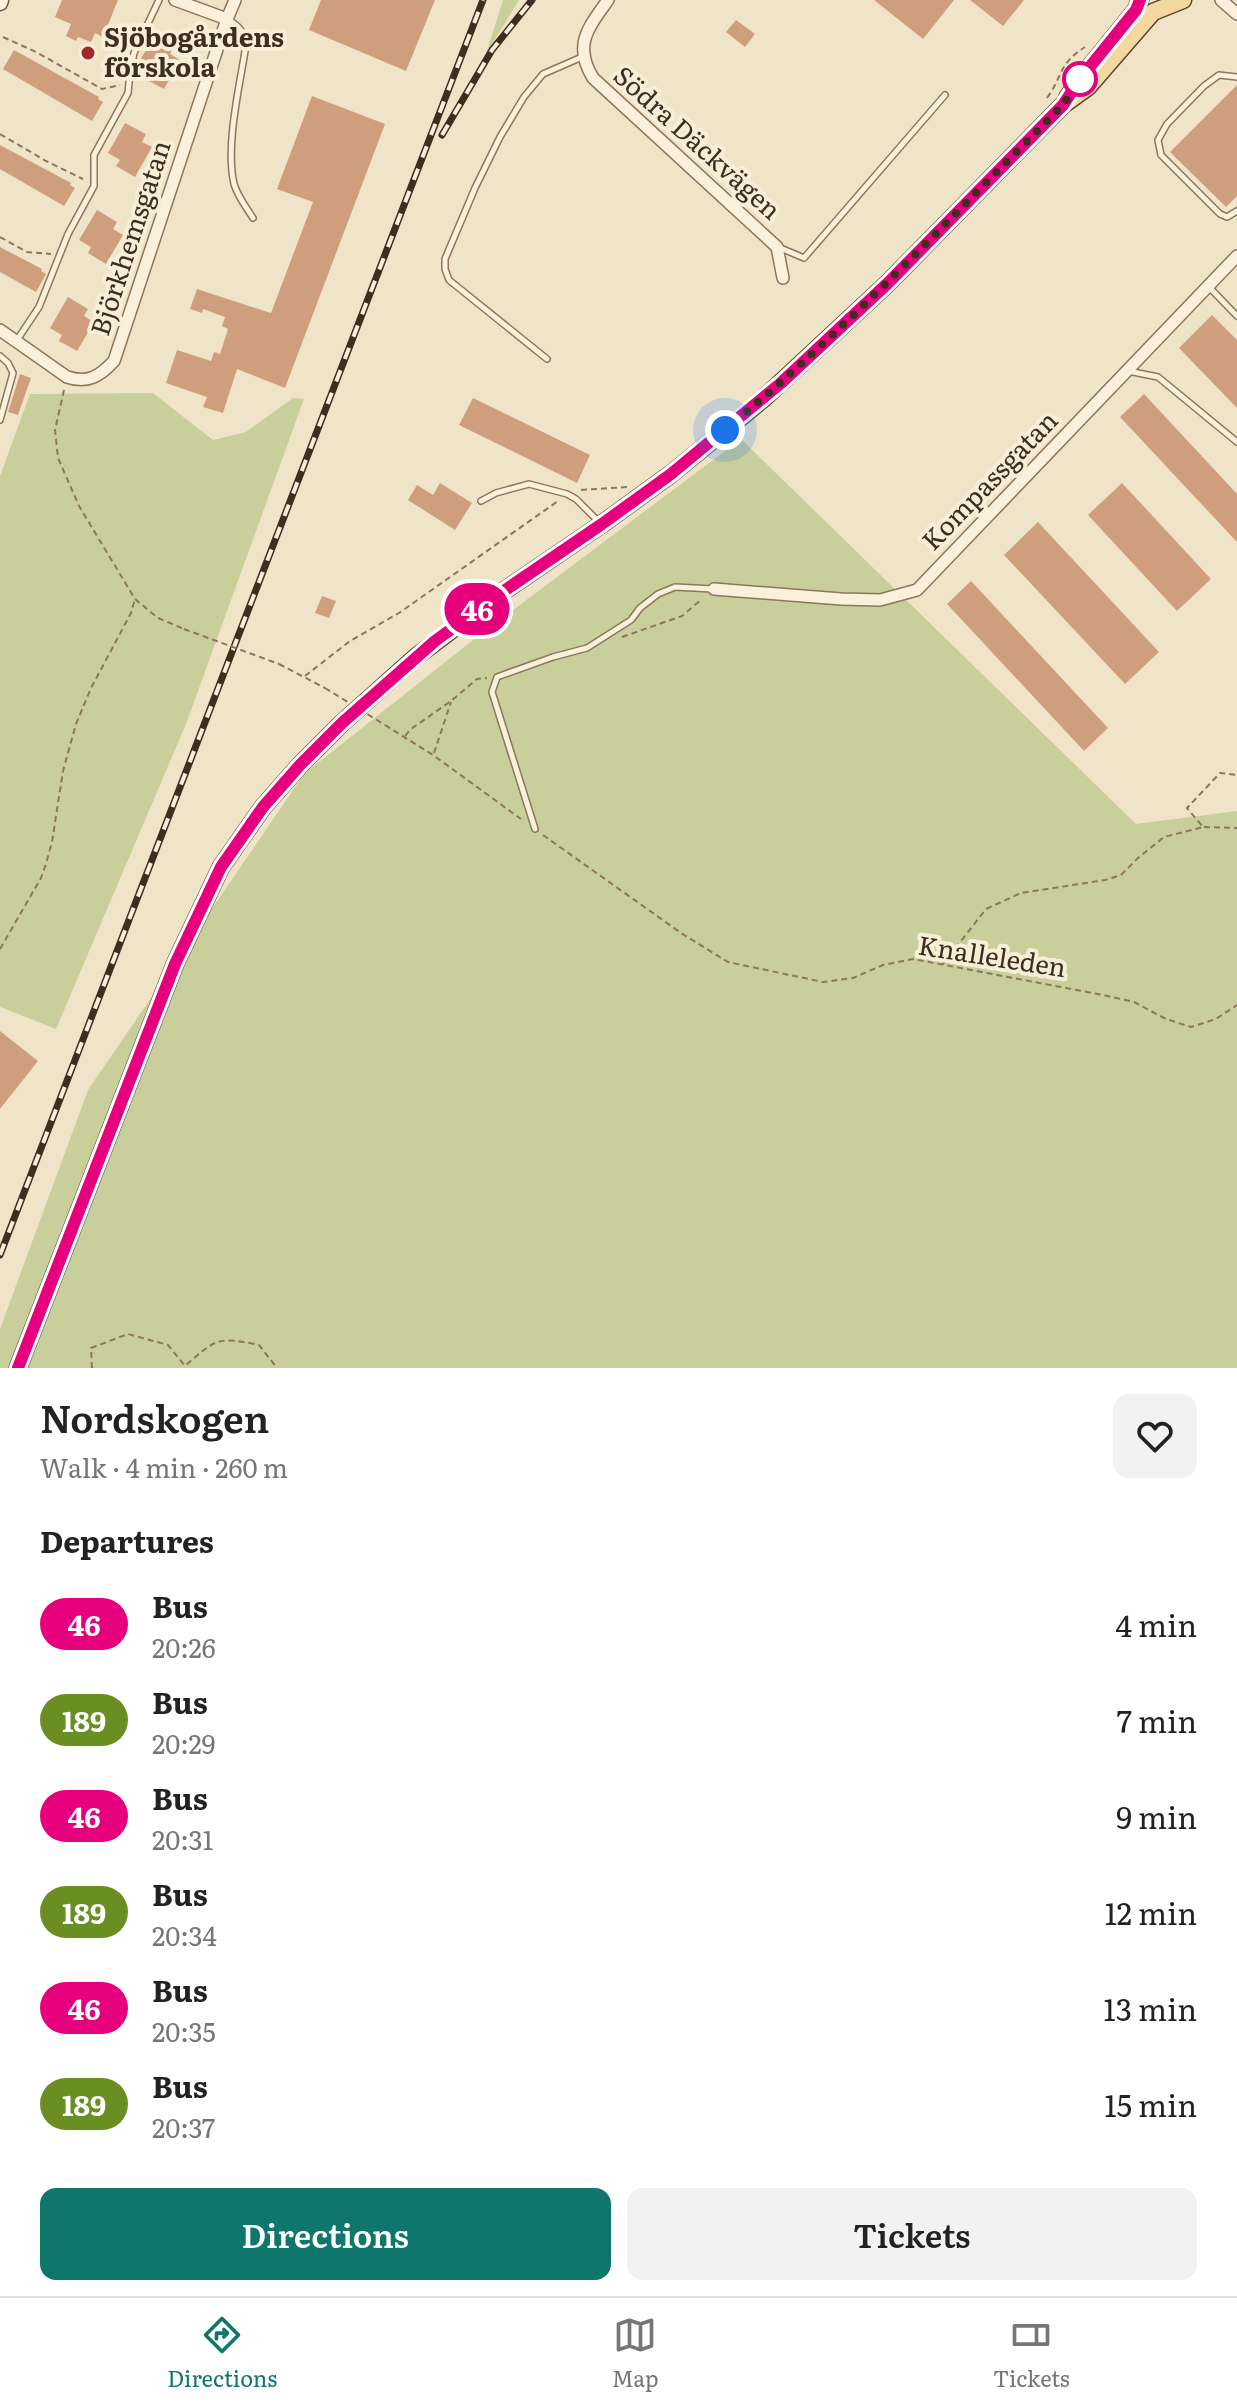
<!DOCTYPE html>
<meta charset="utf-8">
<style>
body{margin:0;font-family:Literata,serif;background:#f2f2f2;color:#222;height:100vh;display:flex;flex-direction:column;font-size:30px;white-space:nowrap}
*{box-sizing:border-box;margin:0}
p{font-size:26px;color:#767676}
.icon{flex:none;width:44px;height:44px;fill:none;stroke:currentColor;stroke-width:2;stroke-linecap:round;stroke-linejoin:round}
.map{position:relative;height:1368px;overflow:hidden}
.details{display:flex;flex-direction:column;background:#fff;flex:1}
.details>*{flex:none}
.badge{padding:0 16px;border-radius:26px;font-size:28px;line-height:52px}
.you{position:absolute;width:40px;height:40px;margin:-20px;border:6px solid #fff;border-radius:50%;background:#1a73e8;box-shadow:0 0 0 12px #1a73e833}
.map>.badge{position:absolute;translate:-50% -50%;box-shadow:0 0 0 4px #fff}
h2{padding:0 40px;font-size:30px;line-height:72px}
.round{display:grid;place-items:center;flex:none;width:84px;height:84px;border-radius:16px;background:#f2f2f2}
.headline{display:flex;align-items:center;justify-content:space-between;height:136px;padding:0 40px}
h1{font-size:38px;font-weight:600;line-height:60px}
.cta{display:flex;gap:16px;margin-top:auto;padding:16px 40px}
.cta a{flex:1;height:92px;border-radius:16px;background:#0f766e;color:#fff;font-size:32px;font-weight:600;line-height:92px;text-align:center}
.cta a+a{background:#f2f2f2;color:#222}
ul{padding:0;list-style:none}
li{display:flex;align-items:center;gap:24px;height:96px;padding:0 40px}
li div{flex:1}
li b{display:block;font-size:30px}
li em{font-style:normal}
li .badge{min-width:88px;font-weight:700;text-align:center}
.tabs{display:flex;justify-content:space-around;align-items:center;height:112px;border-top:2px solid #e0e0e0;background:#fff;font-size:22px;color:#767676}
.tabs a{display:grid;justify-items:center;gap:4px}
.tabs .selected{color:#0f766e}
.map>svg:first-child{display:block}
</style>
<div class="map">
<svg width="1237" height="1368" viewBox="0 0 1237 1368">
<rect width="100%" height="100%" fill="#f0e4c8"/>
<!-- green -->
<g fill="#c9cf9b">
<path d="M 503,0 L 519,0 L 486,54 Z"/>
<path d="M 153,393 L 213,440 L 246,432 L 293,398 L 304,399 L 186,724 L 56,1029 L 0,1007 L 0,476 L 30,394 Z"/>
<path d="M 741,439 L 1136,824 L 1237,811 L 1237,1368 L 0,1368 L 0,1329 L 88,1090 L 304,774 L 473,640 Z"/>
</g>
<!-- building -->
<g fill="#cf9f7d">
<path d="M 62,0 L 118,0 L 103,37 L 95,33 L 91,42 L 78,37 L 76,41 L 66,36 L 71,24 L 55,17 Z"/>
<path d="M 321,0 L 435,0 L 406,71 L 309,30 Z"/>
<path d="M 874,0 L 954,0 L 923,39 Z"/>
<path d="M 970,0 L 1024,0 L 1003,26 Z"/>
<path d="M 736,20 L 755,34 L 745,47 L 726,32 Z"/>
<path d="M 154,35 L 174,47 L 170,54 L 180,60 L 164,89 L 145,79 L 148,73 L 137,66 Z"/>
<path d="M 14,50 L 99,97 L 98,99 L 103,102 L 92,121 L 3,69 Z"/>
<path d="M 1237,85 L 1237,196 L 1226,207 L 1170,152 Z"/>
<path d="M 312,96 L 385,124 L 285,388 L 237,369 L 223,413 L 203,407 L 207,397 L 166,383 L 177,350 L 211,361 L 214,352 L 220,354 L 228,329 L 222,326 L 225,317 L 203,309 L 202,313 L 190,309 L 197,289 L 271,313 L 313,202 L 277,189 Z"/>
<path d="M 125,123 L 146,134 L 142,142 L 152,147 L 135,177 L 116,166 L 120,160 L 108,153 Z"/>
<path d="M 0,145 L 71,183 L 70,185 L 75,188 L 64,206 L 0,169 Z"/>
<path d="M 97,210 L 117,222 L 113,229 L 123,235 L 106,264 L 88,253 L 91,247 L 79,240 Z"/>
<path d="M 0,247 L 42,269 L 41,271 L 46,274 L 36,292 L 0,272 Z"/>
<path d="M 68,297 L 88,309 L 84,316 L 94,322 L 77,351 L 59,341 L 62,335 L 50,328 Z"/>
<path d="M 1212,315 L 1237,340 L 1237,408 L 1179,348 Z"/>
<path d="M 20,374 L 31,378 L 18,415 L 8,412 Z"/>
<path d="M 1144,394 L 1237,494 L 1237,542 L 1120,417 Z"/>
<path d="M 473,398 L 590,455 L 577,483 L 459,425 Z"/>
<path d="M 440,483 L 472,503 L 455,530 L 408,500 L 417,485 L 433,495 Z"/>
<path d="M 1122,483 L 1211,579 L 1177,611 L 1088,515 Z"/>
<path d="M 1038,522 L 1159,652 L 1125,684 L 1004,555 Z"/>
<path d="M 971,581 L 1108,728 L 1084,751 L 947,604 Z"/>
<path d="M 322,596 L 336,601 L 329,618 L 315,613 Z"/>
<path d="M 0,1031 L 38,1061 L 0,1109 Z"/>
</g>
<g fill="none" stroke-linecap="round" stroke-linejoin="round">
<defs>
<g id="lane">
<path d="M 227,19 C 239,26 244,31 246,45 C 240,85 225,145 234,184 C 238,197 246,207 253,218"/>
<path d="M 1237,77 L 1219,75 L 1204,86 L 1167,124 L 1158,140 L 1161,155 L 1220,214 L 1227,217 L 1237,211"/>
<path d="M 778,247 L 804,258 L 945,95"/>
<path d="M 1209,287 L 1237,316"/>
<path d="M 17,340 L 39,307 L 68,234 L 94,186 L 94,155 L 128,93 L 130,72 L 134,53 L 159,0"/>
<path d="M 0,356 L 8,363 L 13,373 L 0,420"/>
<path d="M 547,359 L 449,280 L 445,269 L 445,259 L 475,188 L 500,137 L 524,97 L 543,74 L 582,57"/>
<path d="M 1128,371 L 1158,377 L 1237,442"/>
<path d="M 481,501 L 496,493 L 529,484 L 567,494 L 576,499 L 598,521"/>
<path d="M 535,829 L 492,692 L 497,677 L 553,657 L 587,648 L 631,620 L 640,608 L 658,594 L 675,587 L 713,589"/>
</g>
<g id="street">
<path d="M 175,0 L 227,19"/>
<path d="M 608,0 C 588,28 573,45 593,78 L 777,247 L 783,278"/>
<path d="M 1221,0 L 1237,14"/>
<path d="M 0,330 L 67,377 C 88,384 100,376 114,361 L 227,19 L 235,0"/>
<path d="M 714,589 L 841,599 L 880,600 L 917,590 L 1237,256"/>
</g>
<path id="secondary" d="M 0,3 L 1,0"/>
<g id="primary">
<path d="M 1067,98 L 1080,79 L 1136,10 L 1140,0"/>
<path d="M 18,1368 L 175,964 L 221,867 L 263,807 L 300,765 L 342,723 L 417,656 L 495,597 L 602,524 L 671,474 L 763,399 L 887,284 L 1063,105 L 1088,87 L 1153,12 L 1183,0"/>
</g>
</defs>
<!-- lane casing -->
<use href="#lane" stroke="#8d765c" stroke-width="8"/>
<!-- street casing -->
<use href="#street" stroke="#8d765c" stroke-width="14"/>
<!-- secondary casing -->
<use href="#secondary" stroke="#6f573f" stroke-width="17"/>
<!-- primary casing -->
<use href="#primary" stroke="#5b4430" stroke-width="19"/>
<!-- path -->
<g stroke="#8d765c" stroke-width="2" stroke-dasharray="6 4" stroke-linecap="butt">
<path d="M 3,37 L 36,52 L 102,89 L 120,85"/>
<path d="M 1047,98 C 1063,76 1058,64 1085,47"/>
<path d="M 0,134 L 46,161 L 83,179"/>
<path d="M 0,237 L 27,252 L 51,254"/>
<path d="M 64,390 L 55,430 L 58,458 L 79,506 L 135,599 L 158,618 L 184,629"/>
<path d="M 581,490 L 627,487"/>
<path d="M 622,637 L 682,616 L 702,599"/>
<path d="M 279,664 L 325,688"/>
<path d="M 305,676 L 350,641 L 399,613 L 558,501"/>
<path d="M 385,725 L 433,755 L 521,819"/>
<path d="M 405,736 L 411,729 L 451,701 L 477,679 L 487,678"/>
<path d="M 434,753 L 451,702"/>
<path d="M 1204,827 L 1237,828"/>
<path d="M 543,835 L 681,933 L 728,962 L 823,982 L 853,978 L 883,965 L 913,959 L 1103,995 L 1134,1002 L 1166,1019 L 1191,1027 L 1216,1019 L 1237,1005"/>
<path d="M 0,949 L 41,878 L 46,864 L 52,842 L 63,771 L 76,724 L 91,688 L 131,613 L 135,599"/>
<path d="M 943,964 L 986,909 L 1021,893 L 1105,880 L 1121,875 L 1138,858 L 1164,837 L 1203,827 L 1187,808 L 1220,773 L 1237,775"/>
<path d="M 92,1368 L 91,1348 L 128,1334 L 168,1345 L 185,1366 C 216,1339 217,1336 259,1345 L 277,1368"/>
</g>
<!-- lane -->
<use href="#lane" stroke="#faf1dc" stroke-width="5"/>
<!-- street -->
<use href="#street" stroke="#faf1dc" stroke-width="11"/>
<!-- secondary -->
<use href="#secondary" stroke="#faf1dc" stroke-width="14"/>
<!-- primary -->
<use href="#primary" stroke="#f3d9a0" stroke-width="16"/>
<defs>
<g id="rail">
<path d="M 442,135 L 492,50 L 532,0"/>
<path d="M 0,1255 L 483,0"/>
</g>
</defs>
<!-- rail casing -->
<use href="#rail" stroke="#3d2e20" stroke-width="7"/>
<!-- rail -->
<use href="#rail" stroke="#f7eed8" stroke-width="4" stroke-dasharray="12" stroke-linecap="butt"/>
<!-- path-bridge -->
<g stroke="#8d765c" stroke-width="2" stroke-dasharray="6 4" stroke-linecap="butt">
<path d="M 184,629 L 279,664"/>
<path d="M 325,688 L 385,725"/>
</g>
</g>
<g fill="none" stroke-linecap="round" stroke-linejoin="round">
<defs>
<path id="line" d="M 18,1368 L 175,964 L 221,867 L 263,807 L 300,765 L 342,723 L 435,641 L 495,597 L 602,524 L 671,474 L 781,383 L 887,284 L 1063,105 L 1080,79 L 1136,10 L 1140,0"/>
</defs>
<!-- line casing -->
<use href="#line" stroke="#fff" stroke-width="18"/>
<!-- line -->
<use href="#line" stroke="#e6007e" stroke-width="12"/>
<!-- walk -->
<path stroke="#3d2e20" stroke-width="8" stroke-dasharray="0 14.4" d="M 725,430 C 846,330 953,215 1063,105 L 1080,79"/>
</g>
<!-- markers -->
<circle fill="#9e2a2b" stroke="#f7eed8" stroke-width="3" cx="88" cy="53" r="8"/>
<circle fill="#fff" stroke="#e6007e" stroke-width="4" cx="1080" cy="79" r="16"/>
<g text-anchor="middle" stroke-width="8" stroke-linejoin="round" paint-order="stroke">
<!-- poi labels -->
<g font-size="26" font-weight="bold" fill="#3d2e20" stroke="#f7eed8" text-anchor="start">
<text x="104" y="47">Sjöbogårdens<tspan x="104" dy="30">förskola</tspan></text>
</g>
<!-- street labels -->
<g font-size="26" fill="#3d2e20" stroke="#f7eed8">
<text transform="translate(697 143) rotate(42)" y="9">Södra Däckvägen</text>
<text transform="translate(131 238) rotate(-72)" y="9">Björkhemsgatan</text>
<text transform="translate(990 481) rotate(-46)" y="9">Kompassgatan</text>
<text transform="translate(992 957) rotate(9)" y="9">Knalleleden</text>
</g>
</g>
</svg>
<div class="you" style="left:725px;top:430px"></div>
<b class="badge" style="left:477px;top:609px;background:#e6007e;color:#fff">46</b>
</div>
<section class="details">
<div class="headline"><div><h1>Nordskogen</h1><p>Walk · 4 min · 260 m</p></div><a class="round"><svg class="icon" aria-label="heart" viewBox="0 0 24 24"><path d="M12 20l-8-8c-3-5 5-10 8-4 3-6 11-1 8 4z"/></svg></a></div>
<h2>Departures</h2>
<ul>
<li><span class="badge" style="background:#e6007e;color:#fff">46</span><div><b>Bus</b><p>20:26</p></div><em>4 min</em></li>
<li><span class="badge" style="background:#6b8e23;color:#fff">189</span><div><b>Bus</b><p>20:29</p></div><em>7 min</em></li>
<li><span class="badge" style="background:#e6007e;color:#fff">46</span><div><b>Bus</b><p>20:31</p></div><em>9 min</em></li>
<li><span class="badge" style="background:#6b8e23;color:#fff">189</span><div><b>Bus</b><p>20:34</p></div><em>12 min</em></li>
<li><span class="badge" style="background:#e6007e;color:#fff">46</span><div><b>Bus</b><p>20:35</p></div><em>13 min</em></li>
<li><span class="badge" style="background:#6b8e23;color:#fff">189</span><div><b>Bus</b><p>20:37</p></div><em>15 min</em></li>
</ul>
<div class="cta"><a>Directions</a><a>Tickets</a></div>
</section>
<nav class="tabs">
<a class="selected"><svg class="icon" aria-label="directions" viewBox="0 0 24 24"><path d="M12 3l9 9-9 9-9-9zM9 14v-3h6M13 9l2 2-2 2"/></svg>Directions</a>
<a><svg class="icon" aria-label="map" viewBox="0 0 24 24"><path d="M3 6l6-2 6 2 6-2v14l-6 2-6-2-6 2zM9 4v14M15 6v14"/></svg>Map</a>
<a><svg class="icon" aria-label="tickets" viewBox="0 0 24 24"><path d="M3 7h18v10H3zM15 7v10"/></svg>Tickets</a>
</nav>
